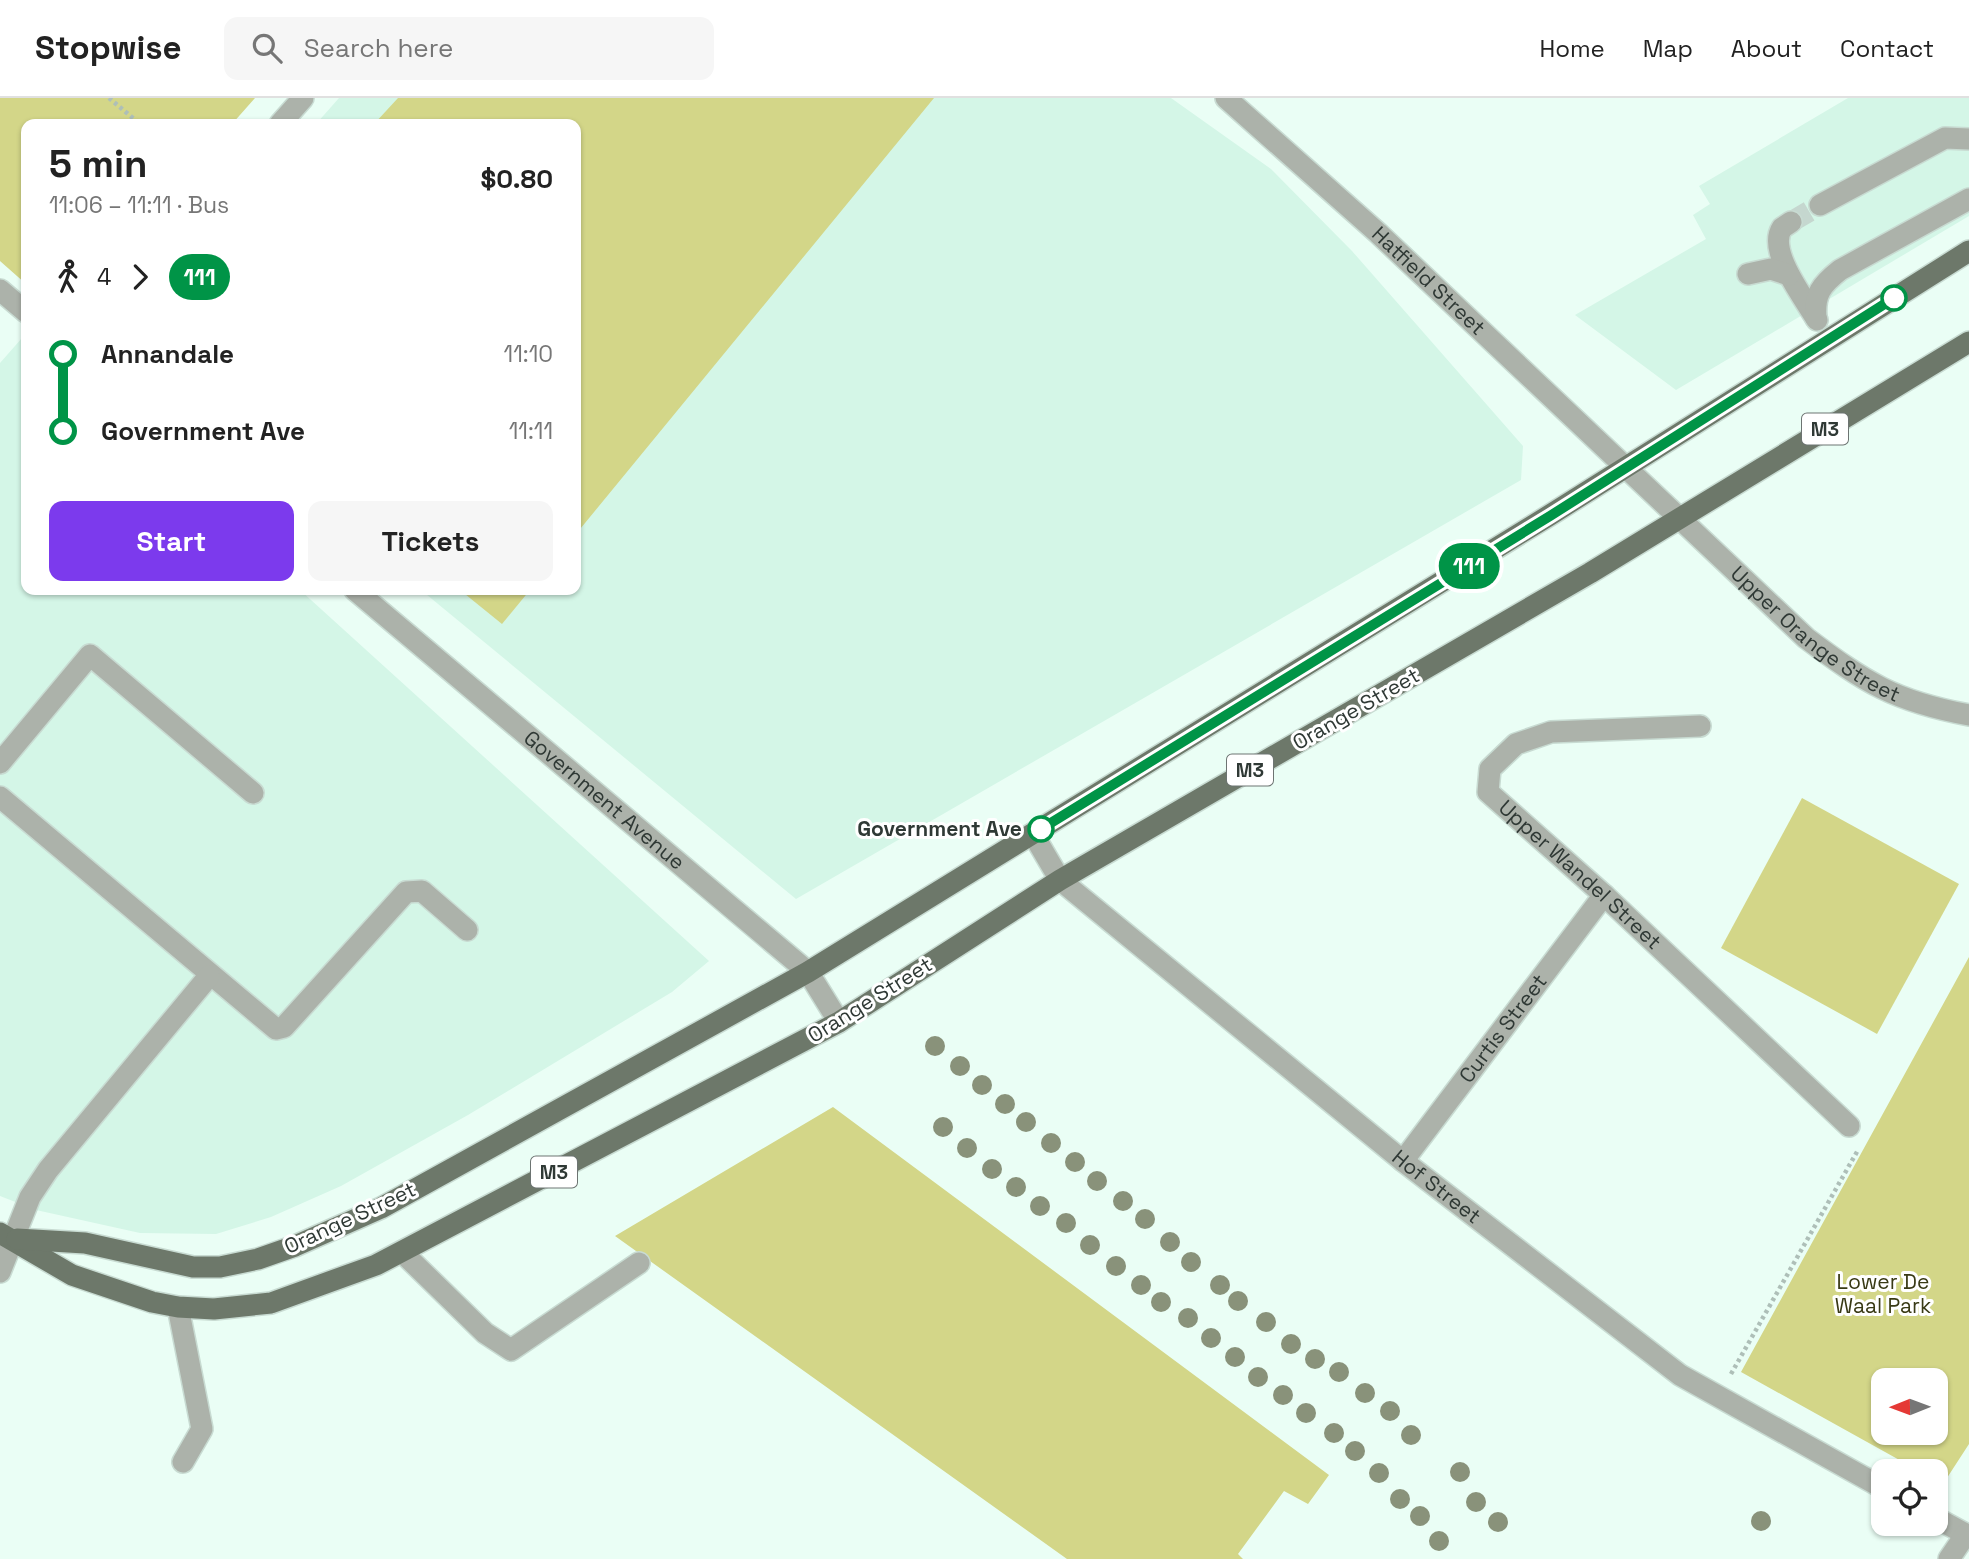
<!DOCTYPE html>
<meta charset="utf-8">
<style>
body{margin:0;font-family:"Space Grotesk",sans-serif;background:#f6f6f6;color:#222;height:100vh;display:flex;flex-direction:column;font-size:26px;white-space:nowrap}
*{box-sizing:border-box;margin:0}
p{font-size:23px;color:#767676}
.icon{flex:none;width:38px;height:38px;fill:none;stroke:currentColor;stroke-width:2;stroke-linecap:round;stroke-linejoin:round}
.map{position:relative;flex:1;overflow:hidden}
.side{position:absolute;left:21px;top:21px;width:560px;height:476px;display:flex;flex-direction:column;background:#fff;border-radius:14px;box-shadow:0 2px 5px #0004}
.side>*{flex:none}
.badge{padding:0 14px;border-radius:23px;font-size:24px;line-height:46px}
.needle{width:46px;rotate:269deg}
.fabs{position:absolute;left:1871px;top:1270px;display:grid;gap:14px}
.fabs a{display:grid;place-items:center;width:77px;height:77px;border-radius:14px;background:#fff;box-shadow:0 2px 5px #0004;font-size:35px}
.map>.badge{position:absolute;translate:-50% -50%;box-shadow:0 0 0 4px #fff}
.legs{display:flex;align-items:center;gap:10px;height:77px;padding:0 28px;font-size:23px}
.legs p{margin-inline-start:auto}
.headline{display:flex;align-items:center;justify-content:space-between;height:119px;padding:0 28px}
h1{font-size:38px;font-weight:700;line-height:52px}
.cta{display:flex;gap:14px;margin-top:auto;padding:14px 28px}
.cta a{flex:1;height:80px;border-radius:14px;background:#7c3aed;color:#fff;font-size:28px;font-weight:700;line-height:80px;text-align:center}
.cta a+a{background:#f6f6f6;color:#222}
ul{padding:0 28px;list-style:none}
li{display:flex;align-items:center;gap:24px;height:77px;font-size:26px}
li i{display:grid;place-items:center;width:10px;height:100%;margin:0 9px;background:currentColor}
li i::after{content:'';width:18px;height:18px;margin:-9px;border:5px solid;border-radius:50%;background:#fff}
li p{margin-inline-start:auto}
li:first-child i{background:linear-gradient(#0000 50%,currentColor 0)}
li:last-child i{background:linear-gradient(currentColor 50%,#0000 0)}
header{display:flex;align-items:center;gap:42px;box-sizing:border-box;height:98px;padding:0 35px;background:#fff;border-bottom:2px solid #e0e0e0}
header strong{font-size:33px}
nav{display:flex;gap:38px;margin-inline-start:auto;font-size:24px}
.search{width:490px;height:63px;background:#f6f6f6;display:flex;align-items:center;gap:18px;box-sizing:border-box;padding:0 24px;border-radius:14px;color:#767676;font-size:26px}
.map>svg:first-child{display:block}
</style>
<header>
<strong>Stopwise</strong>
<div class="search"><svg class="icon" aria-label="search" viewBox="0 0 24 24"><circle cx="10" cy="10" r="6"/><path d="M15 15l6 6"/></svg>Search here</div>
<nav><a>Home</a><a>Map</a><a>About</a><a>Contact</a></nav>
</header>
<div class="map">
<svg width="1969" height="1461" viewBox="0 0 1969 1461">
<rect width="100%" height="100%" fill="#eafef5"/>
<!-- built -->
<g fill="#d4f6e7">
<path d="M 339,0 L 1171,0 L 1271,71 L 1352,153 L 1523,348 L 1521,382 L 796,801 L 421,492 L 576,492 L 576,26 L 316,26 Z"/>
<path d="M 1848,0 L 1969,0 L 1969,118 L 1676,292 L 1575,217 L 1706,141 L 1693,117 L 1710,106 L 1699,88 Z"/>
<path d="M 22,240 L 26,244 L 26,492 L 300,492 L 709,863 L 672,894 L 468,1017 L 341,1088 L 271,1119 L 216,1136 L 140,1135 L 36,1112 L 0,1098 L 0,265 Z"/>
</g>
<!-- green -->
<g fill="#d3d688" fill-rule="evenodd">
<path d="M 0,0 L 255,0 L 232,26 L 26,26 L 26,186 L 0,163 Z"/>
<path d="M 398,0 L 934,0 L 576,436 L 576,26 L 374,26 Z"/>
<path d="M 460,492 L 530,492 L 502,526 Z"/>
<path d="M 1802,700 L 1959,786 L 1877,936 L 1721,850 Z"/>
<path d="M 1969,859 L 1969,1346 L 1943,1386 L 1936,1382 L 1936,1374 L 1921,1374 L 1741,1274 ZM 1883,1283 L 1936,1283 L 1936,1335 L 1883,1335 Z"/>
<path d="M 833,1009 L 1329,1377 L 1308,1406 L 1284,1393 L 1238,1456 L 1243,1461 L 1067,1461 L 615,1138 Z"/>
</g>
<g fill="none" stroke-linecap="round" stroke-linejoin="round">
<!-- minor-tunnel -->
<path stroke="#c5d7cf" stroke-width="21" stroke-dasharray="21 10" stroke-linecap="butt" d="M 1791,124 L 1820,107"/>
<defs>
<g id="minor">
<path id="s1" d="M 1226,0 L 1378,135 L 1806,540 C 1866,585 1894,603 1969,617"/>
<path d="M 280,26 L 303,0"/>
<path d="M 1820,107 L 1945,40 L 1969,41"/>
<path d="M 1791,124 L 1782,130 C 1767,153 1804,200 1817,222"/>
<path d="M 1748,176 L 1771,171 L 1789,177"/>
<path d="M 0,192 L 26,214"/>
<path d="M 1816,220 C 1814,196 1821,187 1840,172 L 1969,101"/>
<path id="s2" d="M 355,492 L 808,874 L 839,924"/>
<path id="s3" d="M 1700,628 L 1551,634 L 1516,646 L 1490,671 L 1488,694 L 1604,797 L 1849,1028"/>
<path d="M 0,665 L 90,557 L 253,695"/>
<path d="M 0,699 L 276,931 L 284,929 L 406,794 L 422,793 L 467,832"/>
<path id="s4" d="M 1033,736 L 1060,782 L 1403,1063 L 1680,1277 L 1883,1390"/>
<path id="s5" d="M 1403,1063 L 1604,797"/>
<path d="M 402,1154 L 485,1235 L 511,1252 L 639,1165"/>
<path d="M 0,1174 L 30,1099 L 48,1072 L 209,878"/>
<path d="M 178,1209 L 202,1331 L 183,1364"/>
<path d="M 1936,1420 L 1969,1438"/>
<path d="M 1949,1461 L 1966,1436"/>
</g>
<g id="major">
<path d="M 0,1135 L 72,1177 L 152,1204 L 178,1209 L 214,1211 L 271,1205 L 376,1167 L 839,924 L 1060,782 L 1590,475 L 1969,244"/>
<path d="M 17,1141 L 85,1145 L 193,1169 L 220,1169 L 258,1161 L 295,1148 L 381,1110 L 808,874 L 1550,417 L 1969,153"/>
</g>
</defs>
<!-- minor casing -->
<use href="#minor" stroke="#c8dbd2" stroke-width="24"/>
<!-- major casing -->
<use href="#major" stroke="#c8dbd2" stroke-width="24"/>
<!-- path -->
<g stroke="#aebfb8" stroke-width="4.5" stroke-dasharray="3.5 3.5" stroke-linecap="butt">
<path d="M 109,0 L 140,26"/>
<path d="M 1731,1276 L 1858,1052"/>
</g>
<!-- minor -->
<use href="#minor" stroke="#acb2aa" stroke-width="21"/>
<!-- major -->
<use href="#major" stroke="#6d786a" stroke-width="21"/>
</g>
<!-- trees -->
<g fill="#89927a">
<circle cx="935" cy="948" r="10"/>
<circle cx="960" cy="968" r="10"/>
<circle cx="982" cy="987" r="10"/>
<circle cx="1005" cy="1006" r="10"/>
<circle cx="1026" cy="1024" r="10"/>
<circle cx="943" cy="1029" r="10"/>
<circle cx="1051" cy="1045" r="10"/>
<circle cx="967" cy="1050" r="10"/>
<circle cx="1075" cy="1064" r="10"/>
<circle cx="992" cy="1071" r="10"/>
<circle cx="1097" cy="1083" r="10"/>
<circle cx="1016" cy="1089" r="10"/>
<circle cx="1123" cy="1103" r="10"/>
<circle cx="1040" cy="1108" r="10"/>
<circle cx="1145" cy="1121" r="10"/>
<circle cx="1066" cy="1125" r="10"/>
<circle cx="1170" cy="1144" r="10"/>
<circle cx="1090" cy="1147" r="10"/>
<circle cx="1191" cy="1164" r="10"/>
<circle cx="1116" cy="1168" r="10"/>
<circle cx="1141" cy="1187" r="10"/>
<circle cx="1220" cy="1187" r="10"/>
<circle cx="1238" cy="1203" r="10"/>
<circle cx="1161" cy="1204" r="10"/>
<circle cx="1188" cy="1220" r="10"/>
<circle cx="1266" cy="1224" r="10"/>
<circle cx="1211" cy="1240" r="10"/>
<circle cx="1291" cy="1246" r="10"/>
<circle cx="1235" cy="1259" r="10"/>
<circle cx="1315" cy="1261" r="10"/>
<circle cx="1339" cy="1274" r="10"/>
<circle cx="1258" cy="1279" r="10"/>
<circle cx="1365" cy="1295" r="10"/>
<circle cx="1283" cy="1297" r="10"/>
<circle cx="1390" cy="1313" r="10"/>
<circle cx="1306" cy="1315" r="10"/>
<circle cx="1334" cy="1335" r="10"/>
<circle cx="1411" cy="1337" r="10"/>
<circle cx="1355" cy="1353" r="10"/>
<circle cx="1460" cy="1374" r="10"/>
<circle cx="1379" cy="1375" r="10"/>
<circle cx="1400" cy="1401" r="10"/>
<circle cx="1476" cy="1404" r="10"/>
<circle cx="1420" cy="1418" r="10"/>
<circle cx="1761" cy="1423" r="10"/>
<circle cx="1498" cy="1424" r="10"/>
<circle cx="1439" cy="1443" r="10"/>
</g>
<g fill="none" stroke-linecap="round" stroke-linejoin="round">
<defs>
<path id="line-1" d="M 1041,731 L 1550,418 L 1894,200"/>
</defs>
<!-- line-1 casing -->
<use href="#line-1" stroke="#fff" stroke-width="16"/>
<!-- line-1 -->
<use href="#line-1" stroke="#009447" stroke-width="10"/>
</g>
<!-- markers -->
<g fill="#fff" stroke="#009447" stroke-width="3.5">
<circle cx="1894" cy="200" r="12"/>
<circle cx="1041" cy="731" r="12"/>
</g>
<g text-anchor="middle" stroke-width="6" stroke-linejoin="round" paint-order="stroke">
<!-- shield labels -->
<g fill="#fff" stroke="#6d7472" stroke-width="2">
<rect x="1802" y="315.5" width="46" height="31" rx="5"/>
<rect x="1227" y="656.5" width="46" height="31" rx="5"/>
<rect x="531" y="1058.5" width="46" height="31" rx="5"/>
</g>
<g font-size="19" font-weight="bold" fill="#2f3935">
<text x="1825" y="338">M3</text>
<text x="1250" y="679">M3</text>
<text x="554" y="1081">M3</text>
</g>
<!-- street labels -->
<g font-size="21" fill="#2f3935" stroke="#fff">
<text dy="7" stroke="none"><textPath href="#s1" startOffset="273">Hatfield Street</textPath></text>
<text dy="7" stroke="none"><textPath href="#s1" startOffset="798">Upper Orange Street</textPath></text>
<text transform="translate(1356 611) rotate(-30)" y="7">Orange Street</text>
<text dy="7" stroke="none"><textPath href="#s2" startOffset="326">Government Avenue</textPath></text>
<text dy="7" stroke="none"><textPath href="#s3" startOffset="369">Upper Wandel Street</textPath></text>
<text transform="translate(870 902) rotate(-32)" y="7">Orange Street</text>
<text dy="7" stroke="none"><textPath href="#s5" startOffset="166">Curtis Street</textPath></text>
<text dy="7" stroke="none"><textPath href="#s4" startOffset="539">Hof Street</textPath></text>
<text transform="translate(350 1120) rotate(-25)" y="7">Orange Street</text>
</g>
<!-- stop labels -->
<g font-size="21" font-weight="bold" fill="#2f3935" stroke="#fff" text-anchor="end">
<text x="1022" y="738">Government Ave</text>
</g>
<!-- park labels -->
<g font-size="21" fill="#393a15" stroke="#fff">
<text x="1883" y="1191">Lower De<tspan x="1883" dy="24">Waal Park</tspan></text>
</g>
</g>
</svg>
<div class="fabs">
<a><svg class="needle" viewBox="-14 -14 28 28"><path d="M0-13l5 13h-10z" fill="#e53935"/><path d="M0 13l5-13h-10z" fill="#767676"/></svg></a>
<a><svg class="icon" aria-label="locate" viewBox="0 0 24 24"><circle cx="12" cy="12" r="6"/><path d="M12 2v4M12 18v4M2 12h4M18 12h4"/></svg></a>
</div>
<b class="badge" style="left:1469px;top:468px;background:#009447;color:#fff">111</b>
<section class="side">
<div class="headline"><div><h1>5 min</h1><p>11:06 – 11:11 · Bus</p></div><b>$0.80</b></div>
<div class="legs"><svg class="icon" aria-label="walk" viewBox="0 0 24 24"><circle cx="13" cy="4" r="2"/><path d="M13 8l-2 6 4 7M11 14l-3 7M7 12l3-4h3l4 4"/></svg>4<svg class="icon" aria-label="forward" viewBox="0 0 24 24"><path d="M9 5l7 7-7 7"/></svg><b class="badge" style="background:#009447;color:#fff">111</b></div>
<ul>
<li><i style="color:#009447"></i><b>Annandale</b><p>11:10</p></li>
<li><i style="color:#009447"></i><b>Government Ave</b><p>11:11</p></li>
</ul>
<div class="cta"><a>Start</a><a>Tickets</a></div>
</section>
</div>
